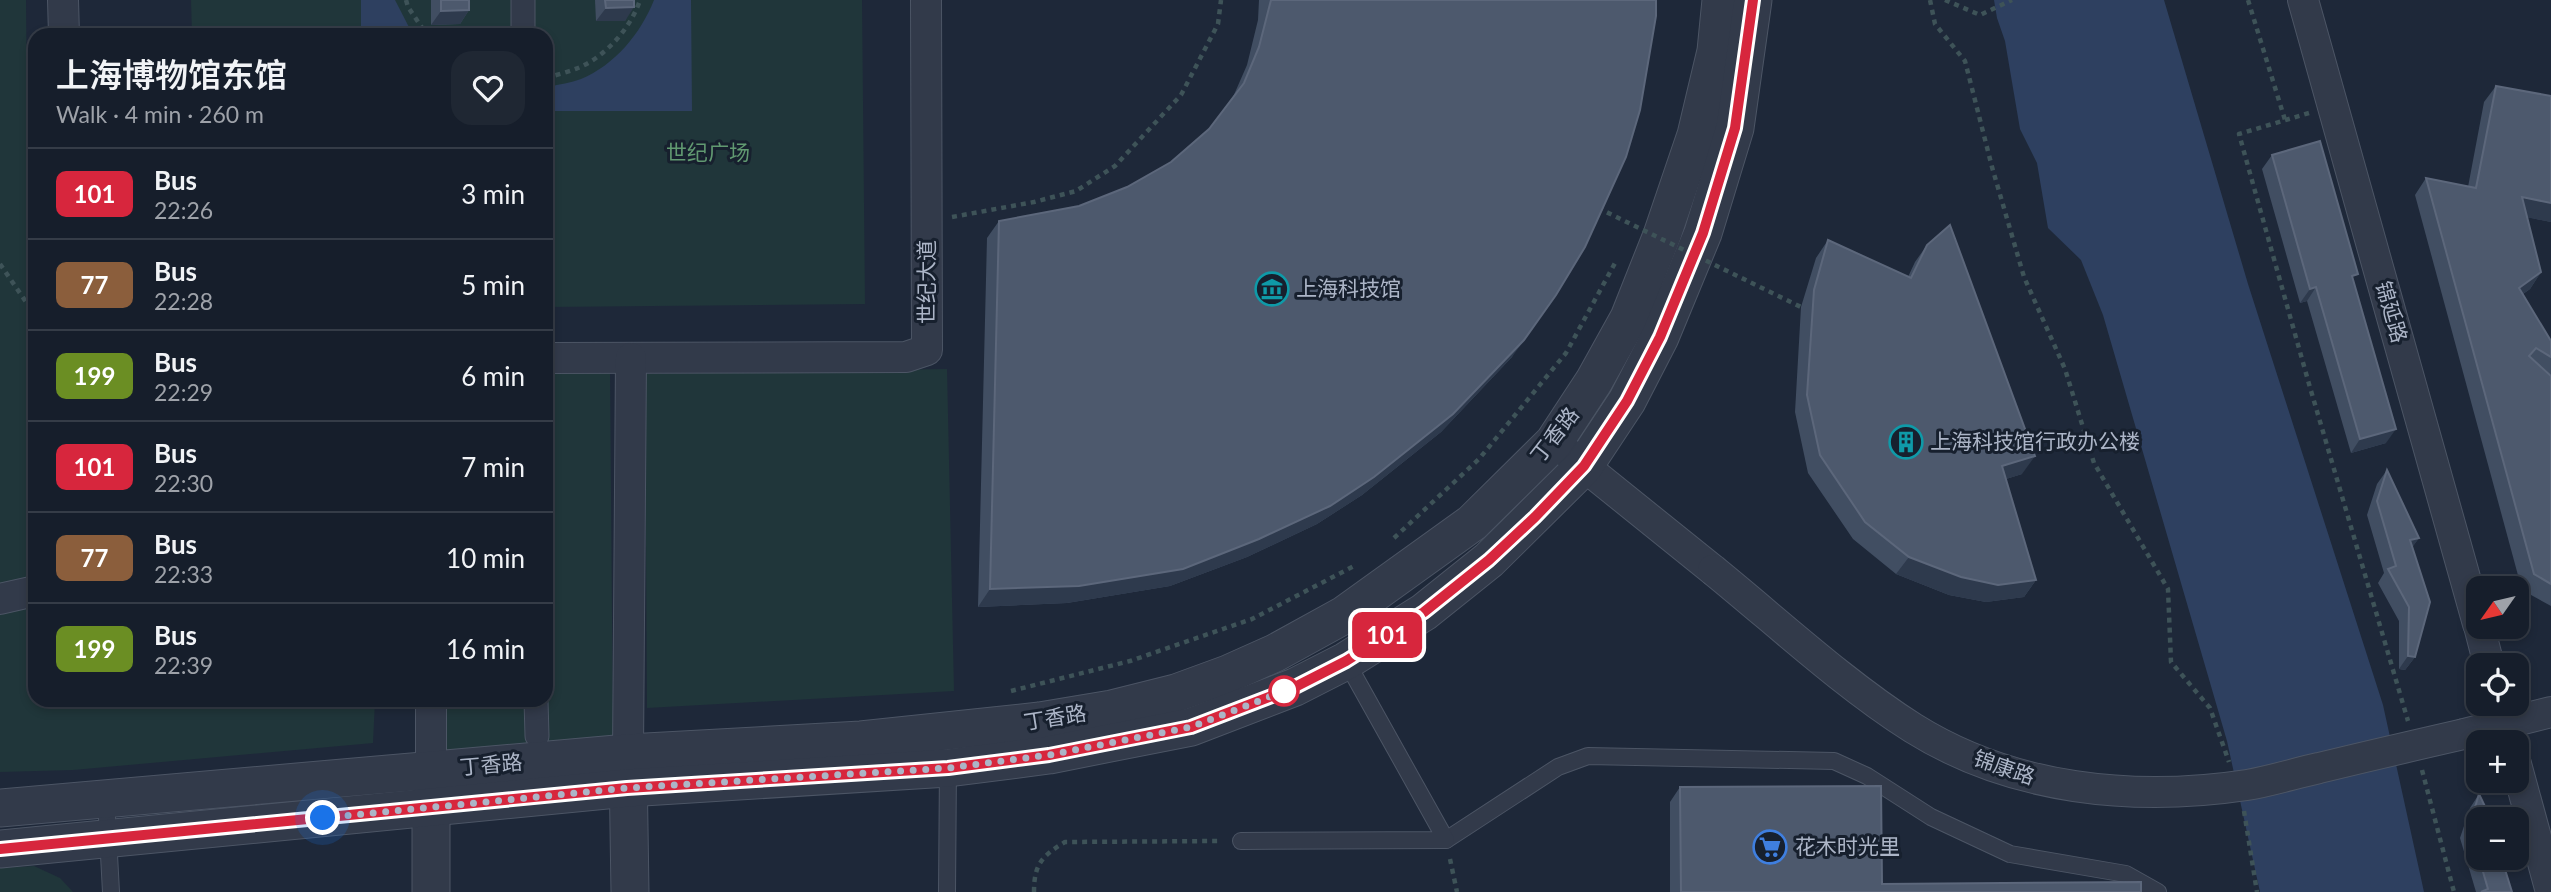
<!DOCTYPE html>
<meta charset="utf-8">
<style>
body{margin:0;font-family:Lato,"Noto Sans SC",sans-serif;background:#1f2733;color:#f1f3f6;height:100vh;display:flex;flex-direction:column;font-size:26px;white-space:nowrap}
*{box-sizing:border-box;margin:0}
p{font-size:23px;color:#9ea2a9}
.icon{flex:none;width:38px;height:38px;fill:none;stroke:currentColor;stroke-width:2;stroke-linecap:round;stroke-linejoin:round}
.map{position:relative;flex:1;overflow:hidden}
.side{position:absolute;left:28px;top:28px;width:525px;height:679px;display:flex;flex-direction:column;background:#161e2b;border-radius:21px;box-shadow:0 4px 10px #0003,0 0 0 2px #353c47}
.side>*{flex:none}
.badge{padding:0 14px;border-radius:10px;font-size:24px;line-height:46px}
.needle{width:46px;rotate:236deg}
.controls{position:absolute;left:2466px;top:576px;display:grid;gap:14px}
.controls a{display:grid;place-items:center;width:63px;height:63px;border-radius:14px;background:#161e2b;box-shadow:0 4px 10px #0003,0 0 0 2px #353c47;font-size:35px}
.you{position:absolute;width:35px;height:35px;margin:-18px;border:5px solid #fff;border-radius:50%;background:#1a73e8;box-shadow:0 0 0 10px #1a73e833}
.map>.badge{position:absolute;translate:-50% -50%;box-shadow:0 0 0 4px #fff}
.round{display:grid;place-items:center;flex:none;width:74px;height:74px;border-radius:21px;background:#1f2733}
.headline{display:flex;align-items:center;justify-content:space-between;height:119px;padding:0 28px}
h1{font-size:33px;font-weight:600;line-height:52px}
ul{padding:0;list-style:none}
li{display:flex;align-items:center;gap:21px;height:91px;padding:0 28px;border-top:2px solid #353c47}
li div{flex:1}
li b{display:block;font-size:26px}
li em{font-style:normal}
li .badge{min-width:77px;font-weight:700;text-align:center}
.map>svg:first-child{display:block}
</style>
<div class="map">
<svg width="2551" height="892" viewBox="0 0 2551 892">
<rect width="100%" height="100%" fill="#1e2839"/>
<!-- green -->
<g fill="#20363a">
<path d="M 0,0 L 26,0 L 31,536 L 35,536 L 35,700 L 375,700 L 373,743 L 73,770 L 0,772 Z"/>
<path d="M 191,0 L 862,0 L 865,304 L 546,307 L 546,35 L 192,35 Z"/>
<path d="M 610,368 L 613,741 L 447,758 L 446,700 L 546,700 L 546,369 Z"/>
<path d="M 947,369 L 954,691 L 647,708 L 645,374 Z"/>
<path d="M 34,866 L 60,878 L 73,892 L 0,892 L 0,868 Z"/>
</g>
<!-- water -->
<g fill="#2e4060">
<path d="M 361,0 L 395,0 L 413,35 L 361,35 Z"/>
<path d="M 654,0 L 691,0 L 692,111 L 555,111 L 549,87 C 559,84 571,83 581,79 C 615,65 641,33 654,0 Z"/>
<path d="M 1994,0 L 2164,0 L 2248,284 L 2383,705 L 2424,892 L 2260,892 L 2227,741 L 2103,315 L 2081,260 L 2048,228 L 2037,163 L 2020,129 L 2005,41 L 1997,18 Z"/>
</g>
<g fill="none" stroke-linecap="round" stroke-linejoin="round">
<defs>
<g id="service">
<path d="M 106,799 L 111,892"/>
<path d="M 1446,840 L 1558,767 L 1588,756 L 1834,761 L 1867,776 L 1931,817 L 2010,854 L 2126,874 L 2158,892"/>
<path d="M 1241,841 L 1446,840 L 1346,661"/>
<path d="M 947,892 L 948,765"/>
</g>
<g id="pedestrian">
<path d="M 523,0 L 523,35"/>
<path d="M 536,700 L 537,736"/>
</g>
<g id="minor">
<path d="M 63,0 L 64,35"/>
<path d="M 2303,0 L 2478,624"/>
<path d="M 546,358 L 906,357 L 927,350 L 926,0"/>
<path d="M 1554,442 L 1713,570"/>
<path d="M 0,599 L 35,591"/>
<path d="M 2479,626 L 2489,665"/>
<path d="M 2464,734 L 2551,712"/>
<path d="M 628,753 L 631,358"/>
<path d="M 2516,764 L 2551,892"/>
<path d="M 431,770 L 431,700"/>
</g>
<g id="tertiary">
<path d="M 628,764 L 630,892"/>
<path d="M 431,785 L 431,892"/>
<path d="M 0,808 L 628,753 L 861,740 L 1040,721 L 1112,709 L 1176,693 L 1228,674 L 1275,653 L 1344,615 L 1472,523 L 1554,442 L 1594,381 L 1629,318 L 1662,235 L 1696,135 L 1716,51 L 1721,0"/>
<path d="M 0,849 L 627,788 L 948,768 L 1049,755 L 1191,727 L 1295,687 L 1346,661 L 1424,612 L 1489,560 L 1584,466 L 1627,401 L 1660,337 L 1703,233 L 1735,128 L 1753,0"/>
</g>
</defs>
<!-- service casing -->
<use href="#service" stroke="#4c5565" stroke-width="18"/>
<!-- pedestrian casing -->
<use href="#pedestrian" stroke="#4c5565" stroke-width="25"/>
<!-- minor casing -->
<use href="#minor" stroke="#4c5565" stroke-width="32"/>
<!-- tertiary casing -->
<use href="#tertiary" stroke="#4c5565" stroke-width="39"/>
<!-- path -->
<g stroke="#3e5358" stroke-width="4.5" stroke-dasharray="5 5" stroke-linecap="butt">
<path d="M 406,0 L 408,7 L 427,35"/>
<path d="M 1930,0 L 1935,24 L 1965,61 L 1992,167 L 2024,277 L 2065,369 L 2094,463 L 2168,589 L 2171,662 L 2210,708 L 2229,762"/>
<path d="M 1945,0 L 1980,15 L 2012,0"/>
<path d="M 2248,0 L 2285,120"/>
<path d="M 546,78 C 556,75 568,72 578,68 C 605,57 631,28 640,0"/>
<path d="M 2309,113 L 2239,134 L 2309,384 L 2408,721"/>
<path d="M 952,217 L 1034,202 L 1076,191 L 1115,166 L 1181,95 L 1218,24 L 1221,0"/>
<path d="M 0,264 L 35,315"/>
<path d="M 1394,538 L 1479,459 L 1566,353 L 1615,263"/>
<path d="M 1011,691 L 1130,661 L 1252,619 L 1356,565"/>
<path d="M 2422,770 L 2454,892"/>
<path d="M 2244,811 L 2257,892"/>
<path d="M 1450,859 L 1457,892"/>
<path d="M 1034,892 C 1034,864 1042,856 1065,842 L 1221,841"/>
</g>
<!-- service -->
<use href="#service" stroke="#323a4a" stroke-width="16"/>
<!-- pedestrian -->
<use href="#pedestrian" stroke="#323a4a" stroke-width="23"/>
<!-- minor -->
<use href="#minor" stroke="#323a4a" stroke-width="30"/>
<!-- tertiary -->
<use href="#tertiary" stroke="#323a4a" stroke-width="37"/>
<defs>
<path id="minor-bridge" d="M 1713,570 C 1777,622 1845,685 1913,728 C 2012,790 2134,802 2247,785 C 2271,781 2296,773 2319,768 C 2368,756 2416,745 2464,734"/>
</defs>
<!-- minor-bridge casing -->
<use href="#minor-bridge" stroke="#4c5565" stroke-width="32" stroke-linecap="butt"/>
<!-- path-bridge -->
<path stroke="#3e5358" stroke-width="4.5" stroke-dasharray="5 5" stroke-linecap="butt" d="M 1598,208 L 1801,307"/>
<!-- minor-bridge -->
<use href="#minor-bridge" stroke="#323a4a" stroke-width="30"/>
</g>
<!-- wall -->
<g fill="#414e62">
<path d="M 431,0 L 469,0 L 469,10 L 460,24 L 431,25 Z"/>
<path d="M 595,0 L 634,0 L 625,21 L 596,21 Z"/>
<path d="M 1259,0 L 1656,0 L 1512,357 L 1441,432 L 1362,495 L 1317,524 L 1247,557 L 1170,586 L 1067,603 L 978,607 L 987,238 L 999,221 L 1079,206 L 1127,187 L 1171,162 L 1209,129 L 1233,97 L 1247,65 L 1258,20 Z"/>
<path d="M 2496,86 L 2551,96 L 2551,222 L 2527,217 L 2541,272 L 2530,289 L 2523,294 L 2551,341 L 2551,606 L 2522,590 L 2415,195 L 2426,178 L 2468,187 L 2484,102 Z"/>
<path d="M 2272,155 L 2353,281 L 2386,443 L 2351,453 L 2307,301 L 2300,303 L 2262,169 Z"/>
<path d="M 1828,240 L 1908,277 L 1915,262 L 1927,245 L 2022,474 L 2006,479 L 2036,580 L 2024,597 L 1986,602 L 1949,595 L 1896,574 L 1853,539 L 1808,473 L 1795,412 L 1801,307 L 1816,258 Z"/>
<path d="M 2387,470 L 2419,538 L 2412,547 L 2415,657 L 2405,670 L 2399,669 L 2399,621 L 2378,583 L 2384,573 L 2367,515 L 2377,484 Z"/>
<path d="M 1680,787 L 1882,884 L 2141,892 L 1670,892 L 1670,802 Z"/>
<path d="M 2479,794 L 2478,858 L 2510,858 L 2505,870 L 2512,892 L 2476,892 L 2460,838 L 2470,808 Z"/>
</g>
<!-- shaded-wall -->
<g fill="#2e3a4d">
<path d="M 634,7 L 625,21 L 596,21 L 606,8 Z"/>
<path d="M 469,10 L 460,24 L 431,25 L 441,11 Z"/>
<path d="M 2522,197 L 2551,203 L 2551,222 L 2510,214 Z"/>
<path d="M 2541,272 L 2530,289 L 2508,304 L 2519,288 Z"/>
<path d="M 2316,287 L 2307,301 L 2300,303 L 2310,289 Z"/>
<path d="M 1556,295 L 1512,357 L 1441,432 L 1362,495 L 1317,524 L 1247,557 L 1170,586 L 1067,603 L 978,607 L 990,589 Z"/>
<path d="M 2396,429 L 2386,443 L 2351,453 L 2360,439 Z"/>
<path d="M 2035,456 L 2022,474 L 1990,484 L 2002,466 Z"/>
<path d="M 2419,538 L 2409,552 L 2410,540 Z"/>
<path d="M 1909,557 L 2036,580 L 2024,597 L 1986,602 L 1949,595 L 1896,574 Z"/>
<path d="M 2408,656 L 2415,657 L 2405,670 L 2399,669 Z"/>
<path d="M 2511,861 L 2502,875 L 2503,863 Z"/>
</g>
<!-- building -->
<g fill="#4d596d" stroke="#5c677b" stroke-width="2">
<path d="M 441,0 L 469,0 L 469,10 L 441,11 Z"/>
<path d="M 605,0 L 634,0 L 634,7 L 606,8 Z"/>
<path d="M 1271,0 L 1656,0 L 1656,16 L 1640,110 L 1626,157 L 1585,247 L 1556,295 L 1524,340 L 1453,414 L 1374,477 L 1330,506 L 1259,539 L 1183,569 L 1079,586 L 990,589 L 999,221 L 1079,206 L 1127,187 L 1171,162 L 1209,129 L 1244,83 L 1259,47 Z"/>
<path d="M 2496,86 L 2551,96 L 2551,203 L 2522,197 L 2541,272 L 2519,288 L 2551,341 L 2551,357 L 2536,348 L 2529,356 L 2551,376 L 2551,584 L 2534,574 L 2426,178 L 2476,188 Z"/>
<path d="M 2320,141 L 2358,274 L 2352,276 L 2396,429 L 2360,439 L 2316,287 L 2310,289 L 2272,155 Z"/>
<path d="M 1950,225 L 2035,456 L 2002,466 L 2036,580 L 1998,585 L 1961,577 L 1909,557 L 1865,522 L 1820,455 L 1807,395 L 1814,290 L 1828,240 L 1911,278 L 1927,245 Z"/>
<path d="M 2387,470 L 2419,538 L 2410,540 L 2430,602 L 2415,657 L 2408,656 L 2409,607 L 2388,569 L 2396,566 L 2377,501 Z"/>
<path d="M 1881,786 L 1882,884 L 2141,882 L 2141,892 L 1681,892 L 1680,787 Z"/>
<path d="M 2479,794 L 2491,819 L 2478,819 L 2478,853 L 2470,824 Z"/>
<path d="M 2479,858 L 2510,858 L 2511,861 L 2503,863 L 2512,892 L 2481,892 L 2488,889 Z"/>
</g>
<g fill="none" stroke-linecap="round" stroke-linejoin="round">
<defs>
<path id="line" d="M 0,849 L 627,788 L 948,768 L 1049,755 L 1191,727 L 1295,687 L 1346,661 L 1424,612 L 1489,560 L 1535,517 L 1584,466 L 1627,401 L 1660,337 L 1703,233 L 1735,128 L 1753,0"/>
</defs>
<!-- line casing -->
<use href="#line" stroke="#fff" stroke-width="16"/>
<!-- line -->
<use href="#line" stroke="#d7263d" stroke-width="10"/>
<!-- walk -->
<path stroke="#acb5c7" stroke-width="7" stroke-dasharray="0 12.6" d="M 323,818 L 627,788 L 948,768 L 1049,755 L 1191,727 L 1295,687 L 1284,691"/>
</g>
<!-- icons -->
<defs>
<symbol id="museum-ring" viewBox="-11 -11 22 22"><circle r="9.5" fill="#17202e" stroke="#0f9aa8" stroke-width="1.5"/><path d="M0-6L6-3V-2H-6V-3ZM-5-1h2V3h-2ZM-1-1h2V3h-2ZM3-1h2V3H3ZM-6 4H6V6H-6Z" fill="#0f9aa8"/></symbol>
<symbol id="building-ring" viewBox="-11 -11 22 22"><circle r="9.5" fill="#17202e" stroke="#0f9aa8" stroke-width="1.5"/><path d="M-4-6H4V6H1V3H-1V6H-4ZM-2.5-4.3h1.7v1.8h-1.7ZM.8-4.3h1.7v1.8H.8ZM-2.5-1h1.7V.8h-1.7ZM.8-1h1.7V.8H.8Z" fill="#0f9aa8"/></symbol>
<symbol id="supermarket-ring" viewBox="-11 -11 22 22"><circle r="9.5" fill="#17202e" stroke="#3f7fe0" stroke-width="1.5"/><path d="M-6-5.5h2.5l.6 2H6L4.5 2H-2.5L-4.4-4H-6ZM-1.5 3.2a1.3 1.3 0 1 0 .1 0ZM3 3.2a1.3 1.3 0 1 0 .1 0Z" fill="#3f7fe0"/></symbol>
</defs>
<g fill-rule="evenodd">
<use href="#museum-ring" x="1253" y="270" width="38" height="38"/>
<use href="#building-ring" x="1887" y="423" width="38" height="38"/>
<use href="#supermarket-ring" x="1751" y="828" width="38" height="38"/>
</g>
<!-- markers -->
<circle fill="#fff" stroke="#d7263d" stroke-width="3.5" cx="1284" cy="691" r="14"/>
<g text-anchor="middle" stroke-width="6" stroke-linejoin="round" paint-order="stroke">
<!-- park labels -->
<g font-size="21" fill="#619971" stroke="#17202e">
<text x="708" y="160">世纪广场</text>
</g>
<!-- street labels -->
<g font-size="21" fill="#acb5c7" stroke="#17202e">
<text transform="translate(927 282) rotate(-90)" y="7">世纪大道</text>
<text transform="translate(2391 312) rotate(74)" y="7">锦延路</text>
<text transform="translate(1555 435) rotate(-52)" y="7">丁香路</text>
<text transform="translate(1055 718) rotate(-9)" y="7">丁香路</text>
<text transform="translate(491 765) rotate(-5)" y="7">丁香路</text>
<text transform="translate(2004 768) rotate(19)" y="7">锦康路</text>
</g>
<!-- poi labels -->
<g font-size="21" fill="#acb5c7" stroke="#17202e" text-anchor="start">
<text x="1296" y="296">上海科技馆</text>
<text x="1930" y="449">上海科技馆行政办公楼</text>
<text x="1795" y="854">花木时光里</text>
</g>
</g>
</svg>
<div class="controls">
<a><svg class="needle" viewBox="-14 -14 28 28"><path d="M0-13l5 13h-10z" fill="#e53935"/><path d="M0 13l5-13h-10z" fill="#9ea2a9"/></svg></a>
<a><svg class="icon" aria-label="locate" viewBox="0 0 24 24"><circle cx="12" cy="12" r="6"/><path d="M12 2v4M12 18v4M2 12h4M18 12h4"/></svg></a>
<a>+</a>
<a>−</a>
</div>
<div class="you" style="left:323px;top:818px"></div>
<b class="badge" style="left:1387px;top:635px;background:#d7263d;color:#fff">101</b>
<section class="side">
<div class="headline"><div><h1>上海博物馆东馆</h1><p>Walk · 4 min · 260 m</p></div><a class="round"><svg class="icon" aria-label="heart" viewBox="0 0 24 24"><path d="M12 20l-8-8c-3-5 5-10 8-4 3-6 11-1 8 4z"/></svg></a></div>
<ul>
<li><span class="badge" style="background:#d7263d;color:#fff">101</span><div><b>Bus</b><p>22:26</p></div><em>3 min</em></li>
<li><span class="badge" style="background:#8b5e3c;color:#fff">77</span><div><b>Bus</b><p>22:28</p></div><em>5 min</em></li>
<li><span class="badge" style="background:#6b8e23;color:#fff">199</span><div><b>Bus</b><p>22:29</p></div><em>6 min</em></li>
<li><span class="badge" style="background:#d7263d;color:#fff">101</span><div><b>Bus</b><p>22:30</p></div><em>7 min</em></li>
<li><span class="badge" style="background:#8b5e3c;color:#fff">77</span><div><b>Bus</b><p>22:33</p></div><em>10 min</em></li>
<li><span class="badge" style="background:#6b8e23;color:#fff">199</span><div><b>Bus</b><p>22:39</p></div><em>16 min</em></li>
</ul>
</section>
</div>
